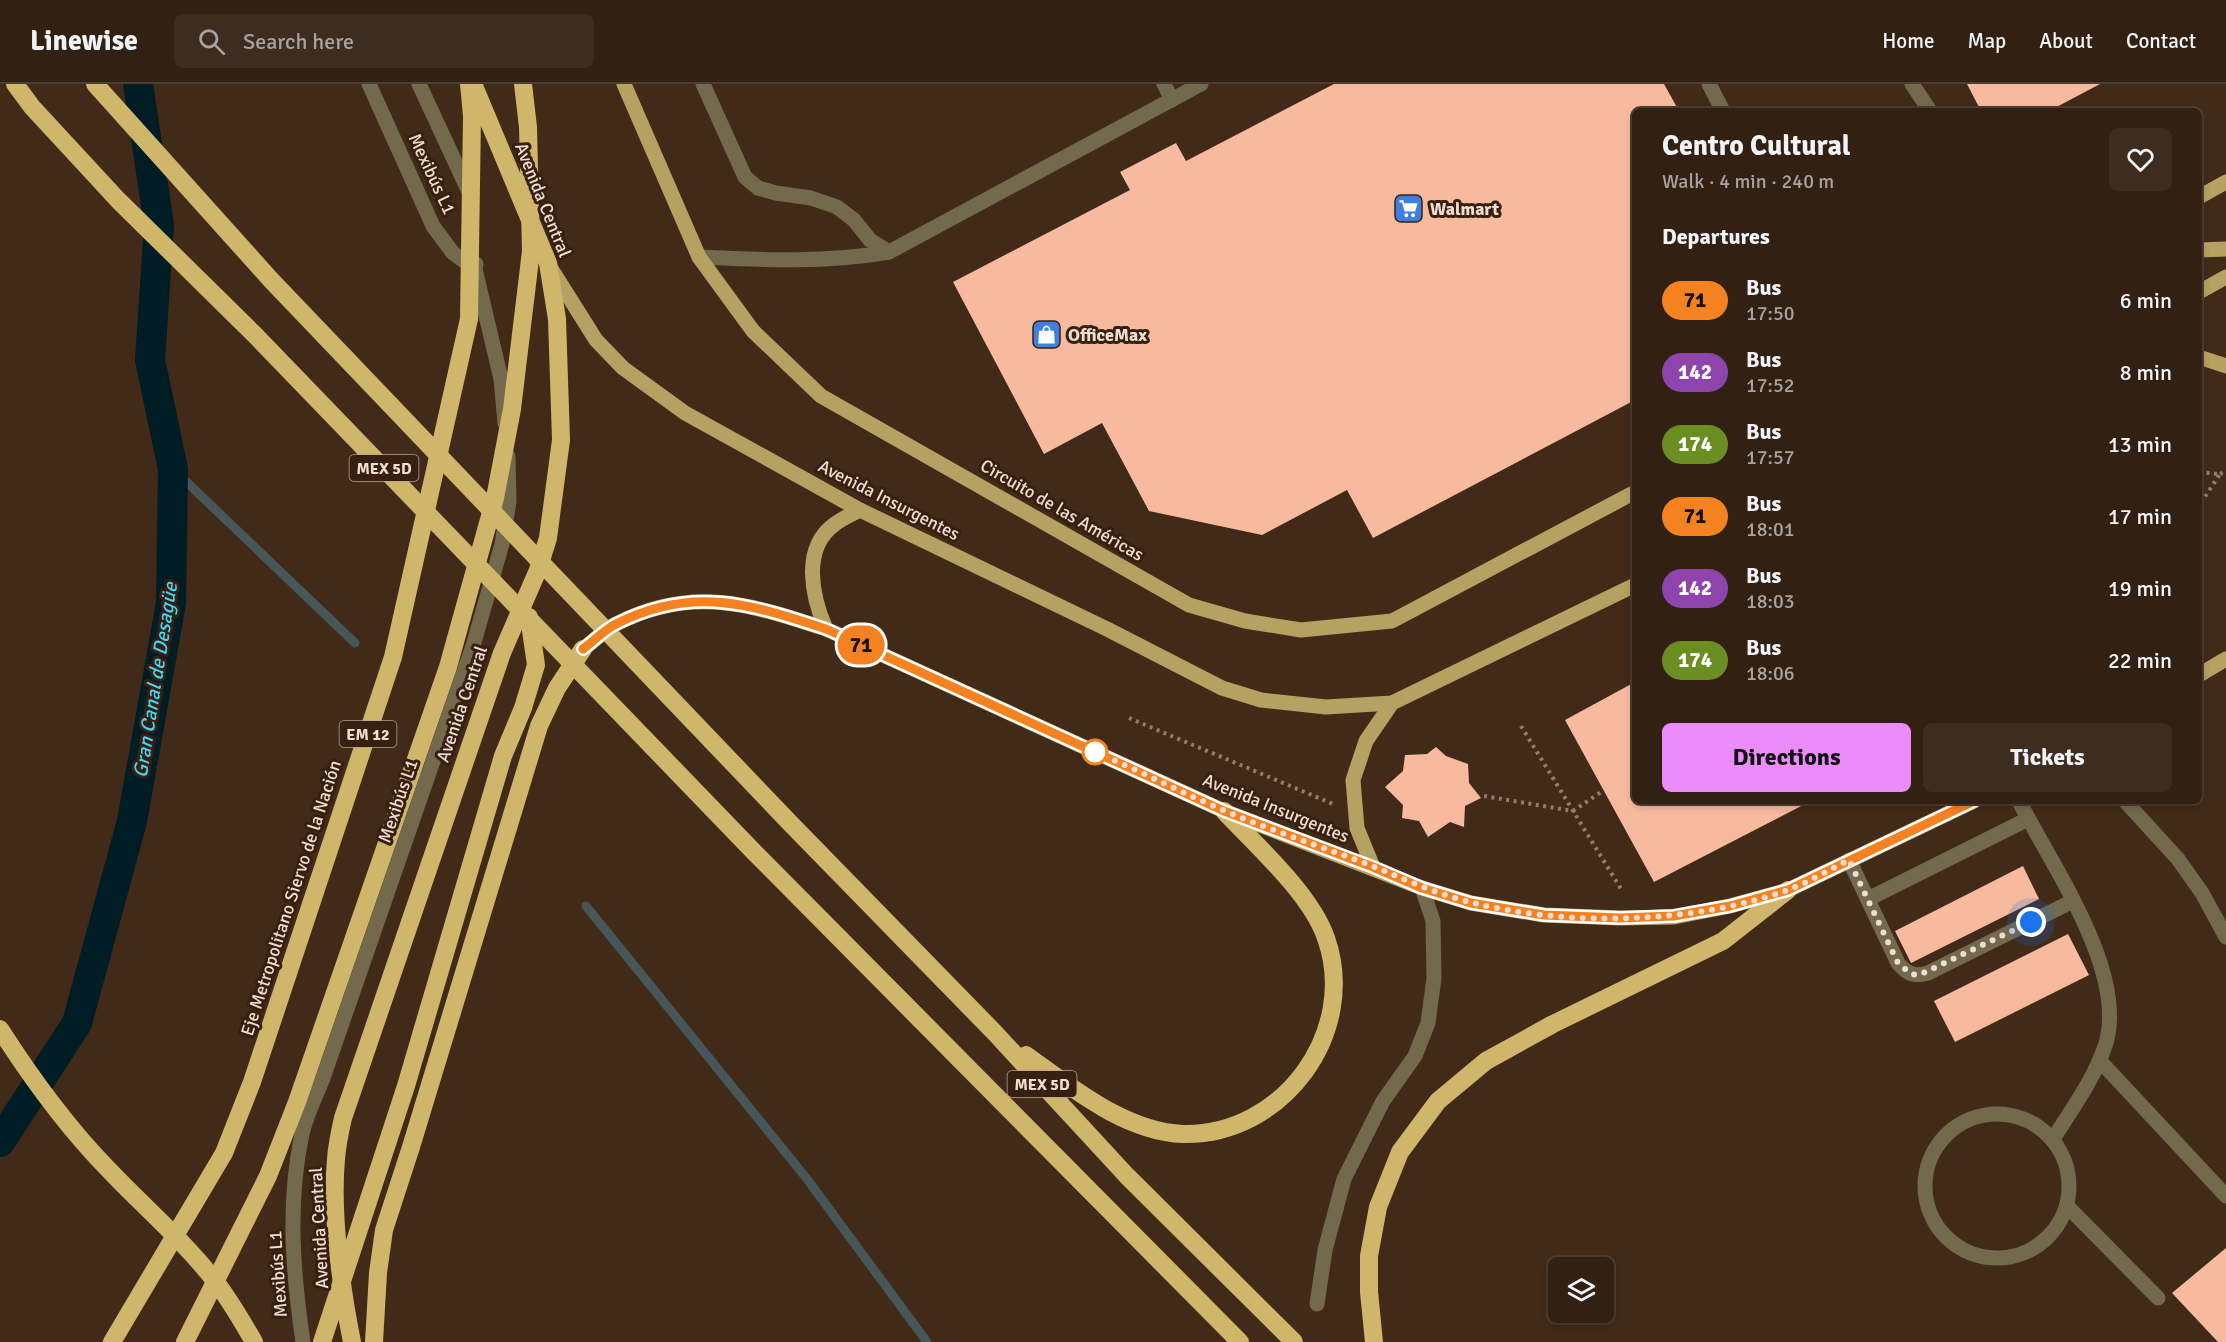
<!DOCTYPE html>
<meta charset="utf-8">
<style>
body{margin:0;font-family:Signika,sans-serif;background:#3d2d21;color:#f1f3f6;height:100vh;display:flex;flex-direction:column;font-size:22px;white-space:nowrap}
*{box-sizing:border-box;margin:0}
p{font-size:20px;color:#a8a3a0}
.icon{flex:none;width:33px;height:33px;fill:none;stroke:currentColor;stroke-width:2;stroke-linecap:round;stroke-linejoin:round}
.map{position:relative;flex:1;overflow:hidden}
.panel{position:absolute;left:1632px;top:24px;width:570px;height:696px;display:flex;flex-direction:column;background:#322013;border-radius:9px;box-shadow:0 3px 9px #0003,0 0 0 2px #4d3e33}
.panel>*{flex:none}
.badge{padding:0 12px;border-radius:20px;font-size:21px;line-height:39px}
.buttons{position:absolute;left:1548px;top:1173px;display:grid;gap:12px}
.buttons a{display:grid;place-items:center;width:66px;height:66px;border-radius:9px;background:#322013;box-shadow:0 3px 9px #0003,0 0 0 2px #4d3e33;font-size:30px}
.you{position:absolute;width:30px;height:30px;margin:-15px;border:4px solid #fff;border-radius:50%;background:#1a73e8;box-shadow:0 0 0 9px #1a73e833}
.map>.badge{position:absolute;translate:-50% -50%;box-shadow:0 0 0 3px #fff}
h2{padding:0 30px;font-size:22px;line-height:54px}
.round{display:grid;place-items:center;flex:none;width:63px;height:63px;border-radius:9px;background:#3d2d21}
.summary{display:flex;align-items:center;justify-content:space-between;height:102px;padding:0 30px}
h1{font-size:28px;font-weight:800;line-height:45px}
.primary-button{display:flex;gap:12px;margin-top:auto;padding:12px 30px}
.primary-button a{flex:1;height:69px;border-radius:9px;background:#ec8cfb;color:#111;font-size:24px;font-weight:800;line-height:69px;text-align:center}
.primary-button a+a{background:#3d2d21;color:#f1f3f6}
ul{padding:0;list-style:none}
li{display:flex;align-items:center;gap:18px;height:72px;padding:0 30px}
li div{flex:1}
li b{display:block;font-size:22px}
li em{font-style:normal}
li .badge{min-width:66px;font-weight:700;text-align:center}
header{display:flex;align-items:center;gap:36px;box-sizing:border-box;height:84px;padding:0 30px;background:#322013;border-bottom:2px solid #4d3e33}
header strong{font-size:28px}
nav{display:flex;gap:33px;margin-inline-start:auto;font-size:21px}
.search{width:420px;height:54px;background:#3d2d21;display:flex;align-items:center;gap:15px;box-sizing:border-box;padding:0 21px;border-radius:9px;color:#a8a3a0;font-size:22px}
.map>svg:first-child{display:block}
</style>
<header>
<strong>Linewise</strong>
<div class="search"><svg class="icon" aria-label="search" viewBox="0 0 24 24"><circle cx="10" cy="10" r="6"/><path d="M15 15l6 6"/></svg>Search here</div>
<nav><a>Home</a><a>Map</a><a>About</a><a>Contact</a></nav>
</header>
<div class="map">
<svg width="2226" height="1258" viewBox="0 0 2226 1258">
<rect width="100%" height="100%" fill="#422a19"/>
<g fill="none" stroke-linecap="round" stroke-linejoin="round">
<!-- stream -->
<g stroke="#475659" stroke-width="9">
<path d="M 173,385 L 355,559"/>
<path d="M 586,822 L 807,1095 L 927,1258"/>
</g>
<!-- canal -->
<path stroke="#001c25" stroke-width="30" d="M 0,1058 L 77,939 L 132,737 L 171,519 L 173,385 L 150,276 L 159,141 L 138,0"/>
</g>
<!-- building -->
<g fill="#f7ba9f">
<path d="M 1334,0 L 1664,0 L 1679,27 L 1635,27 L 1635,316 L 1373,454 L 1347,406 L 1262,451 L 1149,427 L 1102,339 L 1044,370 L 953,198 L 1130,106 L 1120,88 L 1176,59 L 1186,77 Z"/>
<path d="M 1967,0 L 2100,0 L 2049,27 L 1981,27 Z"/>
<path d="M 1635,598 L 1635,717 L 1811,717 L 1654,798 L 1565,636 Z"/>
<path d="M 1436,663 L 1446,672 L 1468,680 L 1469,699 L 1481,714 L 1465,722 L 1464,743 L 1450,738 L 1428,753 L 1419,737 L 1402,734 L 1403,721 L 1385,703 L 1403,687 L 1405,671 L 1427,670 Z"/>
<path d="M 2023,782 L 2039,815 L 1911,879 L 1895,847 Z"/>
<path d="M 2068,850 L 2089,891 L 1955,958 L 1934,917 Z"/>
<path d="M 2226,1164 L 2226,1258 L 2218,1258 L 2172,1209 Z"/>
</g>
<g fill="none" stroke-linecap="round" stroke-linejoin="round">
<!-- path -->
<g stroke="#917d6f" stroke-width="4" stroke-dasharray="3 4.5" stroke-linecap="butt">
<path d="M 2199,388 L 2220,390 L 2199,422"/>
<path d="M 2220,390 L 2226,387"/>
<path d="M 1129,634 L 1333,720"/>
<path d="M 1521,642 L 1621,805"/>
<path d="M 1484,712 L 1573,727 L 1604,706"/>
</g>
<!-- minor -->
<g stroke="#73694c" stroke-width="15">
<path d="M 369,0 L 433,142 L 453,169 L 475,185"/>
<path d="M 419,0 L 470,110"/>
<path d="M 703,0 L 745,93 L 758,104 L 776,109 L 811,114 L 837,123 L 854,136 L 870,156 L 889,168"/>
<path d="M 1164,0 L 1172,16"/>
<path d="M 1709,0 L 1723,27"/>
<path d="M 1912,0 L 1930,27"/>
<path d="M 699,173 C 762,176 827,179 889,168 L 1201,0"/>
<path d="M 476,180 L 475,185 L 501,295 L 505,339"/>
<path d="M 2019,717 C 2051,780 2127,887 2106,959 C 2095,994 2072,1025 2053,1055"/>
<path d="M 2125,717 L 2178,775 L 2202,809 L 2226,853"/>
<path d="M 1849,776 L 1898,879 C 1907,890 1914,893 1928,889 L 2073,817"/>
<path d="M 1868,815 L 2028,735"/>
<path d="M 2100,977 L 2226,1112"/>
<circle cx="1997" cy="1102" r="72"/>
<path d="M 2067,1122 L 2158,1214"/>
<path d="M 1317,1220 L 1325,1166 L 1344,1095 L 1383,1017 L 1415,972 L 1428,939 L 1434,894 L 1433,837 L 1422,804"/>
<path d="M 303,1258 C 293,1190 287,1119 302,1050 C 306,1032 316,1012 323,994 L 473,562 L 502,460 L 509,418 L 508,372"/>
</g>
<!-- major -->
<g stroke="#b5a162" stroke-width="15">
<path d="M 624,0 L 699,173 L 753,247 L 821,312 L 1189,521 L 1245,537 L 1301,546 L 1392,537 L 1635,408"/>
<path d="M 2199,113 L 2226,98"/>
<path d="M 2199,166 L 2226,165"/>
<path d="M 550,183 L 596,256 L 623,284 L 685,329 L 860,426 L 1107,545 L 1222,604 L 1261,616 L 1326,623 L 1392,619 L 1635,501"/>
<path d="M 2199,208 L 2226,193"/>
<path d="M 2199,273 L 2226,282"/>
<path d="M 826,545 C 812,513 801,464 835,440 C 843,434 852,430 860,426"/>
<path d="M 583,565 C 594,557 604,546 616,540 C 692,501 750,520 826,545 L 1224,727 L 1422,804 L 1471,819 L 1544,831 L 1621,834 L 1674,833 L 1730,822 L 1788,806 L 1974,717"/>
<path d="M 2199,591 L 2226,575"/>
<path d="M 1373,783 L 1357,744 L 1353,696 L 1366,657 L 1392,619"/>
</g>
<!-- highway -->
<g stroke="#cfb66a" stroke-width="18">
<path d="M 15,0 L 32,23 L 118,116 L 255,251 L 754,768 L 1240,1258"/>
<path d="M 95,0 L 271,196 L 791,740 L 995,949 L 1127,1092 L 1294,1258"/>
<path d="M 0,945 C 32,995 66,1042 108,1085 C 143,1122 183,1156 215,1197 C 230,1216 242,1237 254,1258"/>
<path d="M 1026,971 C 1071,1003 1125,1048 1183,1050 C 1283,1052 1359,948 1326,854 C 1311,810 1256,761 1224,727"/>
<path d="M 112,1258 L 224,1069 L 252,998 L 393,573 L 469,235 L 472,32 L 469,0"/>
<path d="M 185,1258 L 268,1092 L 297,1018 L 448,583 L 495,414 L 512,325 L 531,167 L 528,43 L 523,0"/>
<path d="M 322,1258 L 406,1002 L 503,672 L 523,624 L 536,581 L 529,533"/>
<path d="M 352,1258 C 341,1203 331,1130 336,1075 C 337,1061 340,1047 343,1034 L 502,569 L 538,486 L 548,454 L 561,356 L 557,235 L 548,179 L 474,2"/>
<path d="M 374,1258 L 378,1189 L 384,1146 L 411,1063 L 539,642 L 557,604 L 583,565"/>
<path d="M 1374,1258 L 1369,1208 L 1369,1172 L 1378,1123 L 1400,1068 L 1438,1017 L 1486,977 L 1553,940 L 1723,857 L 1788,806"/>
</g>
</g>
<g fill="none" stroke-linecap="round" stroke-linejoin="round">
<defs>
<path id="line" d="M 583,565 C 594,557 604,546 616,540 C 693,501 750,520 826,545 L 1224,727 L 1373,783 L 1422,804 L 1471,819 L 1544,831 L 1620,834 L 1674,832 L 1730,822 L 1788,806 L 1974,717"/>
</defs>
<!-- line casing -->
<use href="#line" stroke="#fff" stroke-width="14"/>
<!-- line -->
<use href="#line" stroke="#f58220" stroke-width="9"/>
<!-- walk -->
<path stroke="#edddd2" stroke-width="6" stroke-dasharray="0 10.8" d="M 1095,668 C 1138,686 1180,708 1223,726 C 1272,747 1323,763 1372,782 C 1404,795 1436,810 1470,818 C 1567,843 1693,840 1788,806 C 1809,798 1829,786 1849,776 L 1898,879 L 1911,890 L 1919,891 L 2031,838"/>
</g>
<!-- icons -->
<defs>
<symbol id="supermarket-square" viewBox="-11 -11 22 22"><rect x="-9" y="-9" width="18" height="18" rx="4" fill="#3f7fe0" stroke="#37200f"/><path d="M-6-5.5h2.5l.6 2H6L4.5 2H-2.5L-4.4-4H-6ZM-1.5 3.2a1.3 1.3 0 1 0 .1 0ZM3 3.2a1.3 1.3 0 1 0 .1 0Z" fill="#fff"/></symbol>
<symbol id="shop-square" viewBox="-11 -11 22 22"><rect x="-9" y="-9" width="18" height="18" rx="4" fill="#3f7fe0" stroke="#37200f"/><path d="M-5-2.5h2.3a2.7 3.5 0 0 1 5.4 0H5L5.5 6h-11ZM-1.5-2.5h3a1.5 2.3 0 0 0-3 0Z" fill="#fff"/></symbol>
</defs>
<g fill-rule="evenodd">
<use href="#supermarket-square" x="1392" y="108" width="33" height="33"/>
<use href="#shop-square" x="1030" y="234" width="33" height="33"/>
</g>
<!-- markers -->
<circle fill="#fff" stroke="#f58220" stroke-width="3" cx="1095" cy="668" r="12"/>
<g text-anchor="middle" stroke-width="6" stroke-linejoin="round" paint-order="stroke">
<!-- shield labels -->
<g fill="#37200f" stroke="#b6a498" stroke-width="1.5">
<rect x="349.5" y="371" width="69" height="26" rx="4.5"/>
<rect x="339.5" y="637" width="57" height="26" rx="4.5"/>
<rect x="1007.5" y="987" width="69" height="26" rx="4.5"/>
</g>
<g font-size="16" font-weight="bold" fill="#edddd2">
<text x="384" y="390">MEX 5D</text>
<text x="368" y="656">EM 12</text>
<text x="1042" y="1006">MEX 5D</text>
</g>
<!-- street labels -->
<g font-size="18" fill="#edddd2" stroke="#37200f">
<text transform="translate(432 90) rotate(65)" y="6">Mexibús L1</text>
<text transform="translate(543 116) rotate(68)" y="6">Avenida Central</text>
<text transform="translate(889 416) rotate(27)" y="6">Avenida Insurgentes</text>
<text transform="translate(1062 426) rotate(30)" y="6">Circuito de las Américas</text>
<text transform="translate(462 620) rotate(-71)" y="6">Avenida Central</text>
<text transform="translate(398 717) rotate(-71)" y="6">Mexibús L1</text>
<text transform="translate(1276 724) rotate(22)" y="6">Avenida Insurgentes</text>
<text transform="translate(291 814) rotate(-72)" y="6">Eje Metropolitano Siervo de la Nación</text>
<text transform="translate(319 1144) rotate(-93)" y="6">Avenida Central</text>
<text transform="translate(278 1190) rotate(-94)" y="6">Mexibús L1</text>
</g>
<!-- poi labels -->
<g font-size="18" font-weight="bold" fill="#edddd2" stroke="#37200f" text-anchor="start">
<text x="1430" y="131">Walmart</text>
<text x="1068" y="257">OfficeMax</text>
</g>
<!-- water labels -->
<g font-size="20" font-style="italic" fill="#44d5fb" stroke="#37200f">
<text transform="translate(155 596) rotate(-81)" y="7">Gran Canal de Desagüe</text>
</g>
</g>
</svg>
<div class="buttons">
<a><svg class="icon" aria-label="layers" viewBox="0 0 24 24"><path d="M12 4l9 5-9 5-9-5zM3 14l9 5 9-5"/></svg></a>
</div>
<div class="you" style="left:2031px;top:838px"></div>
<b class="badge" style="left:861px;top:561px;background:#f58220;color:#111">71</b>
<section class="panel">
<div class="summary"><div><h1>Centro Cultural</h1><p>Walk · 4 min · 240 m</p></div><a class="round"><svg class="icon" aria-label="heart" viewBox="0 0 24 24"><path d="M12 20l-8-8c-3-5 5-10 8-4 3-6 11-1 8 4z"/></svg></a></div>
<h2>Departures</h2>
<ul>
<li><span class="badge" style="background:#f58220;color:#111">71</span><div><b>Bus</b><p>17:50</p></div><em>6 min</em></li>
<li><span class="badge" style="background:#8e44ad;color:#fff">142</span><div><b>Bus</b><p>17:52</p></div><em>8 min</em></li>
<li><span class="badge" style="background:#6b8e23;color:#fff">174</span><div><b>Bus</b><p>17:57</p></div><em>13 min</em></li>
<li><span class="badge" style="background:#f58220;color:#111">71</span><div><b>Bus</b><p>18:01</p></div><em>17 min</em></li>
<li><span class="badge" style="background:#8e44ad;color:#fff">142</span><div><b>Bus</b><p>18:03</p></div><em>19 min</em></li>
<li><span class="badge" style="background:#6b8e23;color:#fff">174</span><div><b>Bus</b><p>18:06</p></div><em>22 min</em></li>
</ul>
<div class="primary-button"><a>Directions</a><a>Tickets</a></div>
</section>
</div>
